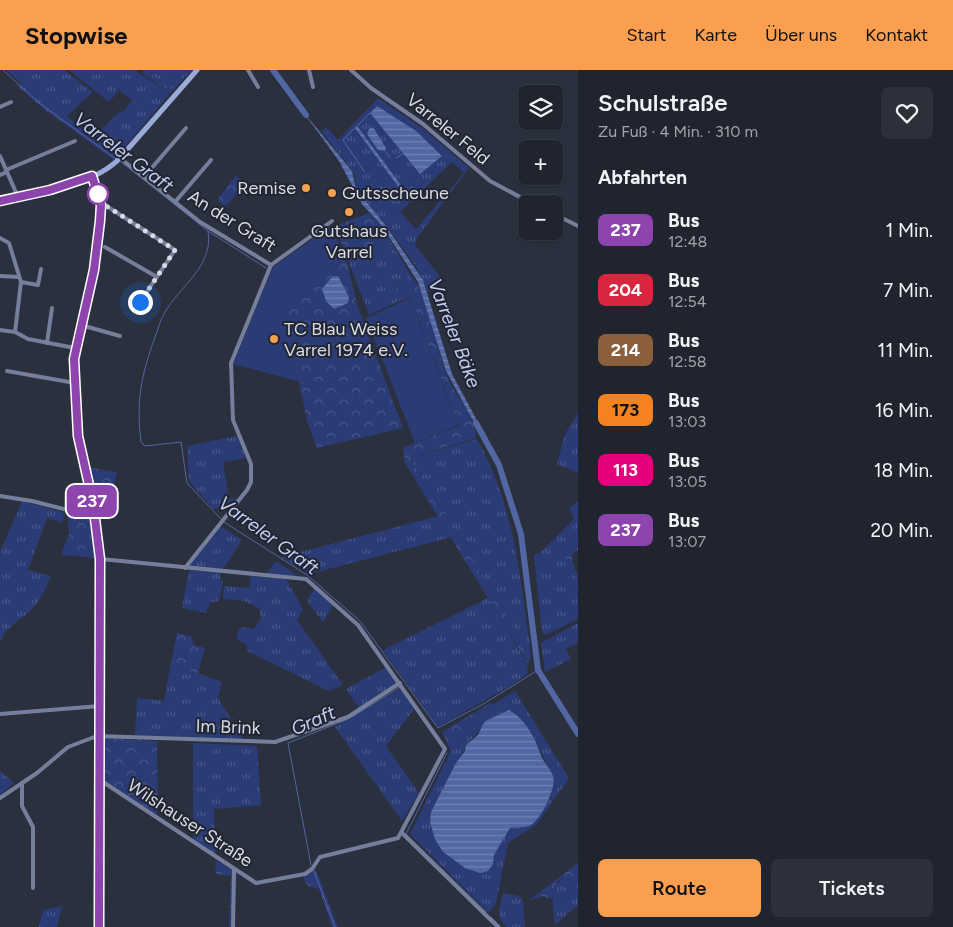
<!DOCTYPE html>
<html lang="de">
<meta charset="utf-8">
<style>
body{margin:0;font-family:Figtree,sans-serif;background:#2d303a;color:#f1f3f6;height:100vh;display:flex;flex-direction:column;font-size:19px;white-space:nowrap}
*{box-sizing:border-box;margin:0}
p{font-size:16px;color:#a2a4aa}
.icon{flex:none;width:28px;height:28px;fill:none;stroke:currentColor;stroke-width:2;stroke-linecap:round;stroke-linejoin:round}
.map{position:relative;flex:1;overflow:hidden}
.details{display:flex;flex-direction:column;background:#20242e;width:375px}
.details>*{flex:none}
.badge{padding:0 10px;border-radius:8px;font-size:18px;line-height:32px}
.fabs{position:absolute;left:518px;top:15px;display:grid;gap:10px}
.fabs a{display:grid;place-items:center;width:45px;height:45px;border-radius:8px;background:#20242e;box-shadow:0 1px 4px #0004,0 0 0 1px #3d414a;font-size:25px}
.you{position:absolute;width:25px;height:25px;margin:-12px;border:4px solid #fff;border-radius:50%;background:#1a73e8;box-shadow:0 0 0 8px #1a73e833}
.map>.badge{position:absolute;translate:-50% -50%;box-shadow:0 0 0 2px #fff}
h2{padding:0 20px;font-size:19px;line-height:45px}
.round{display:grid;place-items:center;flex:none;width:52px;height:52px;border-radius:8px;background:#2d303a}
.overview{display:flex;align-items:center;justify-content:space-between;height:85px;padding:0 20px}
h1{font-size:24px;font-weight:600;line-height:38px}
.primary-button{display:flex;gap:10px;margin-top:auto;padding:10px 20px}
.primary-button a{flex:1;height:58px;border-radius:8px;background:#fa9f4f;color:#111;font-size:20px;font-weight:600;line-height:58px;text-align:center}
.primary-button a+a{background:#2d303a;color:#f1f3f6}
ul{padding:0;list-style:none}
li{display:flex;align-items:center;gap:15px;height:60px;padding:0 20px}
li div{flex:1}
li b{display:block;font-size:19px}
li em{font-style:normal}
li .badge{min-width:55px;font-weight:700;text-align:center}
header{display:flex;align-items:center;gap:30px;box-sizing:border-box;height:70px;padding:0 25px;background:#fa9f4f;color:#111}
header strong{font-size:24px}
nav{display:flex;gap:28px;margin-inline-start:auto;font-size:18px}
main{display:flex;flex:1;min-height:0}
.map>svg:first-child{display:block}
</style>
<header>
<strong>Stopwise</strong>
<nav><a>Start</a><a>Karte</a><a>Über uns</a><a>Kontakt</a></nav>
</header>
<main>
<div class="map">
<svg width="578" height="857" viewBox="0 0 578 857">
<defs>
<pattern id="grass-tufts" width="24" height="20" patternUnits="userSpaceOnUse" patternTransform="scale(1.25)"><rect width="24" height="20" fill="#2b3b75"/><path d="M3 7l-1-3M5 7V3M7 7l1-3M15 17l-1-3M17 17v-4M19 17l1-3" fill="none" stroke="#495788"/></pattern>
<pattern id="forest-crowns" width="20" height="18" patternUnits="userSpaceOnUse" patternTransform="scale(1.25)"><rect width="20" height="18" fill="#2b3b75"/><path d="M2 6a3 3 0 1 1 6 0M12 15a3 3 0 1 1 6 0" fill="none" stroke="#495788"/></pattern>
<pattern id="water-rules" width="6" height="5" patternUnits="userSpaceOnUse" patternTransform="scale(1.25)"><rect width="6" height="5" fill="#5266a3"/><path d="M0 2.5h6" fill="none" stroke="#7282b4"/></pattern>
</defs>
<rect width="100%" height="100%" fill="#2b303e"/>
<!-- grass -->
<g fill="url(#grass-tufts)" fill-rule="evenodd">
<path d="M 6,0 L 64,0 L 93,22 L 67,46 L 60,47 L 48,36 L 45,40 L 15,14 L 23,15 Z"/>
<path d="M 69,0 L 134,0 L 169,22 L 162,33 L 120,83 L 96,65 L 118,43 L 123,42 L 132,30 L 119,20 L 109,32 Z"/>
<path d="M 153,0 L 192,0 L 173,20 L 154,7 Z"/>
<path d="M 378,28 L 422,58 L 469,98 L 417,168 L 415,175 L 442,209 L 428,222 C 416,189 389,161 368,134 C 364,128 363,123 356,118 L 355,106 L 352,100 L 321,61 L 327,58 L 338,70 ZM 377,36 L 420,104 L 370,43 ZM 452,92 L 464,103 L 416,159 L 400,142 Z"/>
<path d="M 392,174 L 410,204 L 396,217 L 402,230 L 369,245 L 349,193 Z"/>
<path d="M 578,343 L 578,403 L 557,394 L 565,364 Z"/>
<path d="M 237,366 L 246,388 L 223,392 L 229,429 L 240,428 L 233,436 L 213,439 L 189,411 L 187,376 Z"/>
<path d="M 477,369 C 508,425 517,479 525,542 C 527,558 532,576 530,592 L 527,587 L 526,578 L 412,391 L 412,388 Z"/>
<path d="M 22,431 L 65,443 L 62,453 L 47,448 L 28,500 L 51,506 C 46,517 42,528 34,537 C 22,551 5,555 0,574 L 0,482 Z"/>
<path d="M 578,432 L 578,477 L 562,481 L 578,510 L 578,549 L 546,565 L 542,563 L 534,485 L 541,482 L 574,449 L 569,438 Z"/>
<path d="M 439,446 L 452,467 L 309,504 L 281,487 Z"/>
<path d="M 220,456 L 242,470 L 223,499 L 187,496 Z"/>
<path d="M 276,491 L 297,505 L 297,506 L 266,504 Z"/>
<path d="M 189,500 L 220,502 L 220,510 L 223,511 L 219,531 L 210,533 L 206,543 L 182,538 Z"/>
<path d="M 251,506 L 286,509 L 303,539 L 297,550 L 343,615 L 329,621 L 247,581 L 247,575 L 236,568 L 240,557 L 254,559 L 261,548 L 259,538 L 244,531 L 223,529 L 224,516 L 249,518 Z"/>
<path d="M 315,518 L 333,536 L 323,552 L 307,531 Z"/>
<path d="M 488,528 L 527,593 L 528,603 L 518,611 L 438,657 L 383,580 Z"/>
<path d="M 578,553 L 578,573 L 566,579 L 571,589 L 545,602 L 541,573 Z"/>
<path d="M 170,597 L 198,603 L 222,612 L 218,628 L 245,671 L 135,665 L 137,628 L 164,631 Z"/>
<path d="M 387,597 L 396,610 L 396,614 L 359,638 L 346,619 Z"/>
<path d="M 401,618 L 415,638 L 386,676 L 419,723 L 402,751 L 335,657 Z"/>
<path d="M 515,621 L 569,708 L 537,754 L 508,773 L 496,833 L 489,843 L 410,764 L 451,681 L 458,676 L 466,651 ZM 509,640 L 533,666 L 549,699 L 552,719 L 551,727 L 534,752 L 528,756 L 510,758 L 494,785 L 465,798 L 443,782 L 431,742 L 470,670 C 478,665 478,661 483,654 C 488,647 501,644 509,640 Z"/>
<path d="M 193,673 L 257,676 L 261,735 L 214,739 L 215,785 L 193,770 Z"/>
<path d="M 0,701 L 14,713 L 0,725 Z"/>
<path d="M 565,806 L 578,823 L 578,835 L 555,855 C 553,837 548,819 565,806 Z"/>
<path d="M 503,823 L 519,826 L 523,831 L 525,857 L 506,857 C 496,845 499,838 503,823 Z"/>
<path d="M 62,836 L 57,857 L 39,857 L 43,840 Z"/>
</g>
<!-- forest -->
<g fill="url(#forest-crowns)">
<path d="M 143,0 L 153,0 L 154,7 L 173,20 L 162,33 L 161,32 L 169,22 L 142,3 Z"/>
<path d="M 48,36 L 60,47 L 67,46 L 93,68 L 96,65 L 120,83 L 114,90 L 45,40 Z"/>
<path d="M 236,105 L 245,115 L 225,137 L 217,130 Z"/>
<path d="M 369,143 L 381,156 L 392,174 L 349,193 L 335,156 Z"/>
<path d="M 346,188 L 357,234 L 403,358 L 317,378 L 307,351 L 284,239 L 292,219 L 298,221 Z"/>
<path d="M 410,204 C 434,234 433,278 450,312 C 459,330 476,348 476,368 L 411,388 L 412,391 L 526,578 L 529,595 L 405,393 L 403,378 L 460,355 L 455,346 L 410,227 L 402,230 L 396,218 Z"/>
<path d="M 86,397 L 117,402 L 113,420 L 93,418 Z"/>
<path d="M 67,442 L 94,448 L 98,488 L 61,485 L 69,464 Z"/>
<path d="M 578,477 L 578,481 L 573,483 C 569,493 578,499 578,510 L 562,481 Z"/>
<path d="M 177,563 L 191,566 L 194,575 L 205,578 L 198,603 L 170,597 Z"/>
<path d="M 490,633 L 493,634 L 466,651 L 458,676 L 451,681 L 442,662 Z"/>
<path d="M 102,668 L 157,671 L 158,741 L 156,745 L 102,710 Z"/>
<path d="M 215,790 L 237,803 L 234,857 L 229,857 L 231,806 L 216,804 Z"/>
<path d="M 578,793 L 578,823 L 565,806 L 557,812 L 552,829 L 542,826 L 528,831 Z"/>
<path d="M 315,800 L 319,807 L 338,857 L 332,857 L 319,819 L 308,816 L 303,808 Z"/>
</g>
<!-- green -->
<g fill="#2b3b75">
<path d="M 331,156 L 346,188 L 298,221 L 292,219 L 284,239 L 301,312 L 233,294 L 273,197 Z"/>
<path d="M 410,228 L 455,347 L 460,354 L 415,373 L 366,248 Z"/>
</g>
<!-- water -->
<g fill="url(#water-rules)">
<path d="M 377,36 L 416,61 L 442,86 L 420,104 L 370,43 Z"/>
<path d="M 301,39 L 352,101 L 356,119 L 386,156 L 423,210 L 452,304 L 480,356 L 480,359 L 477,358 L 446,301 L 418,212 L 382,156 L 362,134 L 339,91 Z"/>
<path d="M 357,56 L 406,122 L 403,123 L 355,58 Z"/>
<path d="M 373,57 L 386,78 L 385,81 L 378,80 L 367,64 L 369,59 Z"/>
<path d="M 338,206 L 349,227 L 348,233 L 334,239 L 326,231 L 322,219 L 332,207 Z"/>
<path d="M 509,640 C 524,648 535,667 540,683 C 543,692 550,698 553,706 C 557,718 540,752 529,756 C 523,758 516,757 510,758 L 494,785 L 493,794 L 488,801 L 480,803 L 465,798 L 443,782 L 435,769 L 430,752 L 431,742 L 456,693 L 465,681 L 466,675 L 478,665 L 483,654 L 487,650 Z"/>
</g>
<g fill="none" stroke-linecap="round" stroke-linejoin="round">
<!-- stream -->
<g stroke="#5266a3" stroke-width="1">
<path d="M 3,0 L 38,32 L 116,89"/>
<path d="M 385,81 L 390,88"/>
<path d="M 396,88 L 404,83"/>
<path d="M 120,91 L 208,161 C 214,196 180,216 165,242 C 160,250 158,260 155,267 C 141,306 136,331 141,372 L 145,376 L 181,372 L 187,413 L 221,449"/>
<path d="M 364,101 L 343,70 L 370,43"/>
<path d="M 208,161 L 266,198"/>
<path d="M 224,452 L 307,505 L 360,551 L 438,658 L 485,633 L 538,600"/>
<path d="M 352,647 L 400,617"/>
<path d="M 447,683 L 406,764 L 486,842"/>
<path d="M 311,795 L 288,673 L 346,650"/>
<path d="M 314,801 L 335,857"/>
<path d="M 491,847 L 501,857"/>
</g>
<!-- river -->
<g stroke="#5266a3" stroke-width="6">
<path d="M 273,0 L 306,45"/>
<path d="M 476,353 L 499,395 L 521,464 L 538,600 L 578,664"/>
</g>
<!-- street -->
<g stroke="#757f9c" stroke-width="4">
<path d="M 248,0 L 258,17"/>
<path d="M 309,0 L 313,17"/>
<path d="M 351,0 L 371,18 L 423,54 L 490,111 L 533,134"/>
<path d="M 0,37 L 11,32"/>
<path d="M 0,86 L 18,127"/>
<path d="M 120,88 L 200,152 L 271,195"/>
<path d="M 6,100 L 75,71"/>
<path d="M 0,105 L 7,102"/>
<path d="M 144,107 L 186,58"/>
<path d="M 175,132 L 211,90"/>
<path d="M 101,135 L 108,137 L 175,180 L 140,232 L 131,229"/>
<path d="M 554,144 L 578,156"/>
<path d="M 0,168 L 9,173 L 21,212"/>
<path d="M 105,177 L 157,207"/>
<path d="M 0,206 L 19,207"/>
<path d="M 81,255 L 120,266"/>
<path d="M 0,260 L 15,262 L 28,269 L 75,278"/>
<path d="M 15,262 L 21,212 L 38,215 L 41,199"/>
<path d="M 47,273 L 52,238"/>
<path d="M 7,301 L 75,313"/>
<path d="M 0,426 L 32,431 L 95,447"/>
<path d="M 185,498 L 247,420 L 251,412 L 251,394 L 233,350 L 231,293 L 271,195 L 332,151"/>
<path d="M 0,644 L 100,636"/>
<path d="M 100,710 L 256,813 L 305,804 L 312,799 L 320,787 L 398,768 L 445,679 L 358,555 L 306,509 L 101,489"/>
<path d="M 22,713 L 22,736 L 33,757 L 33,818"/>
<path d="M 0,728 L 37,703 L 68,677 L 97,666 L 275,672 L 348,647 L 400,613"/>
<path d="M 402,763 L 498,857"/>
<path d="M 233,857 L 234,799"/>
</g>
<!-- secondary -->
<g stroke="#9babd9" stroke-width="5">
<path d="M 92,106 L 101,135 L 100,151 L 94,200 L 74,289 L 78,366 L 93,433 L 101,489 L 99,857"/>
<path d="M 0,131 C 37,122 92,117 120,88 L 197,0"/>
</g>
</g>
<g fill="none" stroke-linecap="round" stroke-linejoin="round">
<defs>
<path id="line" d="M 0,131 L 50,120 L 92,106 L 101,135 L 100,151 L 94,200 L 74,289 L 78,366 L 93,433 L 100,489 L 99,857"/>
</defs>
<!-- line casing -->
<use href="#line" stroke="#fff" stroke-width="11"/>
<!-- line -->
<use href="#line" stroke="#8e44ad" stroke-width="8"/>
<!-- walk -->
<path stroke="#d8dbe4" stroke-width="5" stroke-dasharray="0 9" d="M 98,124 L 101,135 L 108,137 L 175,180 L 140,232"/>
</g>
<!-- markers -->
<g fill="#fa9f4f" stroke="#222633" stroke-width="2">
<circle cx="306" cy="118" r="5"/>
<circle cx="332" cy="123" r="5"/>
<circle cx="349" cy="142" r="5"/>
<circle cx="274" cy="269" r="5"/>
</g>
<circle fill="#fff" stroke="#8e44ad" stroke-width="2.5" cx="98" cy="124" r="10"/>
<g text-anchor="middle" stroke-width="4" stroke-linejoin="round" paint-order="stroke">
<!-- street labels -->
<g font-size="18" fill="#d8dbe4" stroke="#222633">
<text transform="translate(448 59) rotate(39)" y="6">Varreler Feld</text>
<text transform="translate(232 151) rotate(32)" y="6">An der Graft</text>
<text transform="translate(228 657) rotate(2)" y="6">Im Brink</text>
<text transform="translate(190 753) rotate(33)" y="6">Wilshauser Straße</text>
</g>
<!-- poi labels -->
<g font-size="18" fill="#d8dbe4" stroke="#222633" text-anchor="start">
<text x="296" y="124" text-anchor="end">Remise</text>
<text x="342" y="129">Gutsscheune</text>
<text x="349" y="167" text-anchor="middle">Gutshaus<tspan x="349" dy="21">Varrel</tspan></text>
<text x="284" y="265">TC Blau Weiss<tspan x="284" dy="21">Varrel 1974 e.V.</tspan></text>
</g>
<!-- water labels -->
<g font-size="19" font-style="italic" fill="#c2cff3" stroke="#222633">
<text transform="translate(124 82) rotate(37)" y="7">Varreler Graft</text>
<text transform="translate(455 263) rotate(69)" y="7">Varreler Bäke</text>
<text transform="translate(269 465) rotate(36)" y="7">Varreler Graft</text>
<text transform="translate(313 650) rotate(-24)" y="7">Graft</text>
</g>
</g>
</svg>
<div class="fabs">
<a><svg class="icon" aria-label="layers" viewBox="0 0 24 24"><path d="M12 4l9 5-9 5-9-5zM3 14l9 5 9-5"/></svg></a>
<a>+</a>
<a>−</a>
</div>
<div class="you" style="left:140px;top:232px"></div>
<b class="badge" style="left:92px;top:431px;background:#8e44ad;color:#fff">237</b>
</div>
<section class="details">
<div class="overview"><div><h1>Schulstraße</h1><p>Zu Fuß · 4 Min. · 310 m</p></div><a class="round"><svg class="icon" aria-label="heart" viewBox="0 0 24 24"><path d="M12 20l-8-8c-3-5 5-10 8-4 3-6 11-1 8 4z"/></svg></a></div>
<h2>Abfahrten</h2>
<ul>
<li><span class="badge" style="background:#8e44ad;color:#fff">237</span><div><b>Bus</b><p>12:48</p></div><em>1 Min.</em></li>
<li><span class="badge" style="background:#d7263d;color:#fff">204</span><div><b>Bus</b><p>12:54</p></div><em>7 Min.</em></li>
<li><span class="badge" style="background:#8b5e3c;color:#fff">214</span><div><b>Bus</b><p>12:58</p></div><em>11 Min.</em></li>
<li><span class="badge" style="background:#f58220;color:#111">173</span><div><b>Bus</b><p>13:03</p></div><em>16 Min.</em></li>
<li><span class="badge" style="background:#e6007e;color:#fff">113</span><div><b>Bus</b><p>13:05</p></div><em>18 Min.</em></li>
<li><span class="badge" style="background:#8e44ad;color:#fff">237</span><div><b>Bus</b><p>13:07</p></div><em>20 Min.</em></li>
</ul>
<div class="primary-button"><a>Route</a><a>Tickets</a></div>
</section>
</main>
